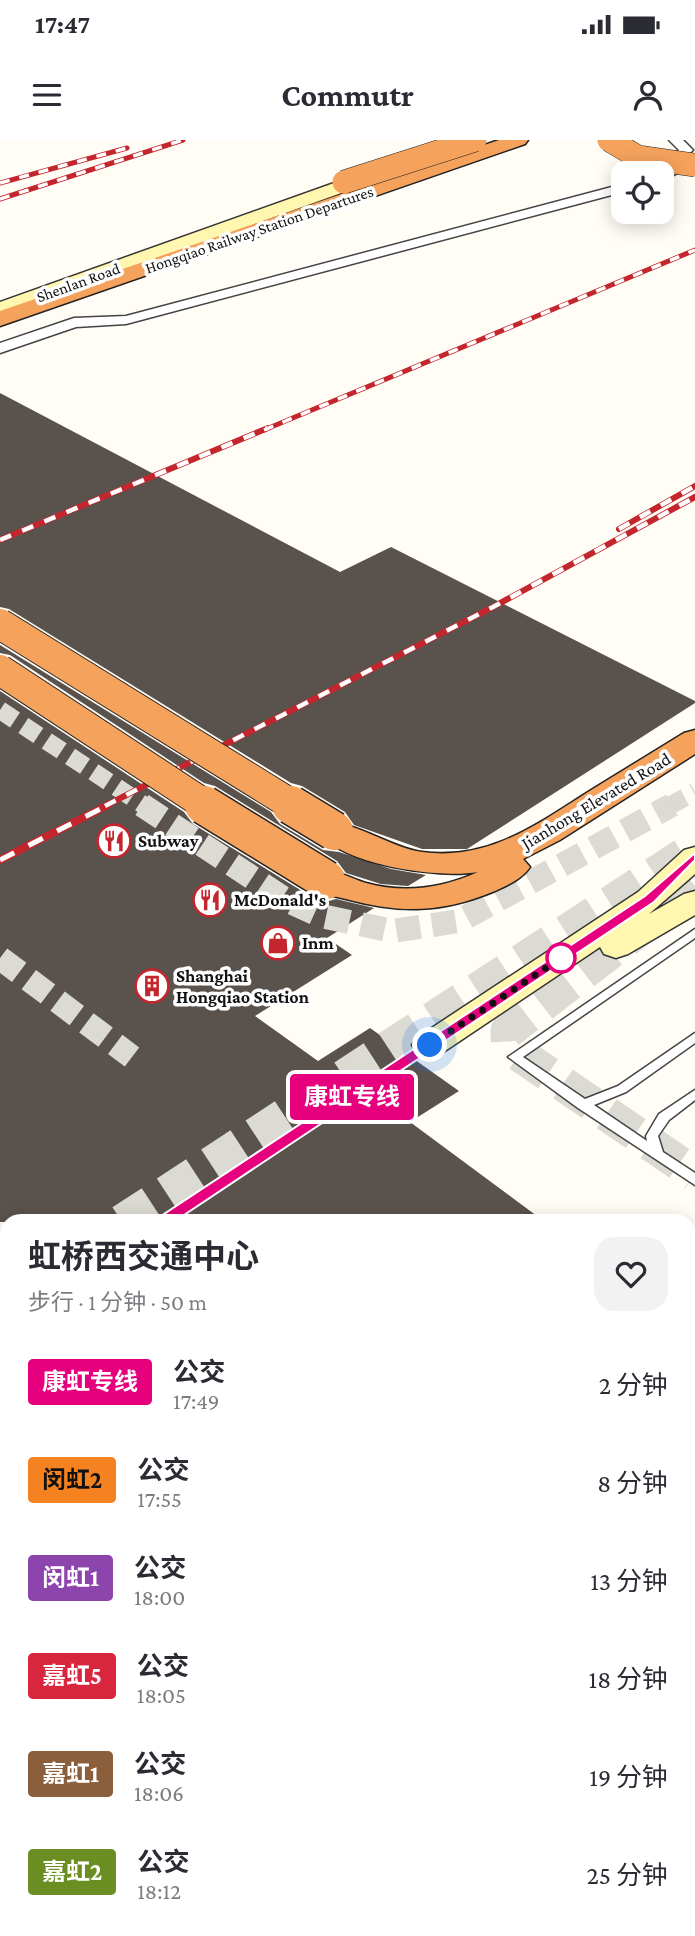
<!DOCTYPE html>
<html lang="zh">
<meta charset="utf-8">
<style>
body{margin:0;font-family:"Crimson Pro","Noto Sans SC",serif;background:#f2f2f3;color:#2b2b33;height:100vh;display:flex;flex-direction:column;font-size:26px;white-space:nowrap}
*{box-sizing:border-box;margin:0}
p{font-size:23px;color:#7c7c81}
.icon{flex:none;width:38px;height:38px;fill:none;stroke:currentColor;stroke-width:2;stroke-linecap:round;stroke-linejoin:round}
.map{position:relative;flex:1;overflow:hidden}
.details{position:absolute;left:0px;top:1074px;width:696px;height:723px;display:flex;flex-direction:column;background:#fff;border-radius:21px 21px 0 0;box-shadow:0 4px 18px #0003}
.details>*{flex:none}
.badge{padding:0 14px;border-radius:5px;font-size:24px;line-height:46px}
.controls{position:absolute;left:611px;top:21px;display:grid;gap:14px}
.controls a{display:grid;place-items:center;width:63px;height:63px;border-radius:14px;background:#fff;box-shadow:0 4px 18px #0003;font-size:35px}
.you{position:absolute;width:35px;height:35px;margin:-18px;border:5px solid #fff;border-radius:50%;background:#1a73e8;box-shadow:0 0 0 10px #1a73e833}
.map>.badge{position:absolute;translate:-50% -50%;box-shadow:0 0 0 4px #fff}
.round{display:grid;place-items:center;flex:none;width:74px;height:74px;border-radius:21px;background:#f2f2f3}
.headline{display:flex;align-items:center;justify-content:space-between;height:119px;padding:0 28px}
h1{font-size:33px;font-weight:700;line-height:52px}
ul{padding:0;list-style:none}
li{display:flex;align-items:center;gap:21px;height:98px;padding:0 28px}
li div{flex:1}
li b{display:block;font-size:26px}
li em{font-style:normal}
li .badge{min-width:77px;font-weight:700;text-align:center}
.status{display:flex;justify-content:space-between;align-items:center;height:49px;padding:0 35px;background:#fff;direction:ltr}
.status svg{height:19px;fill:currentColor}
header{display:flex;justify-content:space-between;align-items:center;height:91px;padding:0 28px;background:#fff;font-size:32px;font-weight:700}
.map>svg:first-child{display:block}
</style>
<div class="status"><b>17:47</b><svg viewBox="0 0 49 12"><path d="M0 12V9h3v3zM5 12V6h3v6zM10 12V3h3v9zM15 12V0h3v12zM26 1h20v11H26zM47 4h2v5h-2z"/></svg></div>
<header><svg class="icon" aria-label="menu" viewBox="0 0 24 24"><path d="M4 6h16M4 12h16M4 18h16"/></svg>Commutr<svg class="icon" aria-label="person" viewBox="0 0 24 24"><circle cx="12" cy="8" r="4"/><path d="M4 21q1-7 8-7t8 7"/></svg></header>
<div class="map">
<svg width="695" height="1796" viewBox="0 0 695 1796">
<rect width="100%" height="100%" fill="#fffdf5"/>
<!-- building -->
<g fill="#5a524d">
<path d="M 0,253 L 340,432 L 391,407 L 695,561 L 695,563 L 467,709 L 422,709 L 354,685 L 345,672 L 302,646 L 291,643 L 9,469 L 0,467 Z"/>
<path d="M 0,505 L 271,672 L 280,684 L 323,710 L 339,712 L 391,729 L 426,735 L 408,746 L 381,744 L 346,733 L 337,721 L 215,646 L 204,643 L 10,515 L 0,513 Z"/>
<path d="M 0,551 L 184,672 L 193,684 L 315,759 L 325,762 L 336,759 L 374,768 L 327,798 L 352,815 L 255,876 L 318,921 L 370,888 L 459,951 L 410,982 L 545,1082 L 0,1082 Z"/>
</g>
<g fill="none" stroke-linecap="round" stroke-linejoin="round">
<!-- street-tunnel-far1 -->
<g stroke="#dbdad3" stroke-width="18" stroke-dasharray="18 10" stroke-linecap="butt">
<path d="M 0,570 L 145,666"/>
<path d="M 669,666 L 695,652"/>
</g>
<!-- street-tunnel -->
<g stroke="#dbdad3" stroke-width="24" stroke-dasharray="24 12" stroke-linecap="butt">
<path d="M 142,665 L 286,760 L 321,776 L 393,791 L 459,781 L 672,665"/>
<path d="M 0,818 L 132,917"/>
</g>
<!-- secondary-tunnel-far1 -->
<g stroke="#dbdad3" stroke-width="35" stroke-dasharray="35 18" stroke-linecap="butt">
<path d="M 695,746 L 508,891 L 509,907 L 695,1034"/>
<path d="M 122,1082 L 695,708"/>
</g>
<!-- secondary-tunnel -->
<g stroke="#dbdad3" stroke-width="46" stroke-dasharray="46 23" stroke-linecap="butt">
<path d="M 0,1161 L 7,1156"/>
<path d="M 0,1189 L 7,1185"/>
<path d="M 0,1339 L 7,1346"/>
<path d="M 103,1796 L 107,1790"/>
</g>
<defs>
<g id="lane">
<path d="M 695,789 L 695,798 L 523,917 L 585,959 L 618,946 L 695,893 L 695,903 L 626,952 L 594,965 L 647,1001 L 646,996 L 659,974 L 695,950 L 695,960 L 669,980 L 658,996 L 663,1012 L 695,1033 L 695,1045 L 578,968 L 508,917 Z"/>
<path d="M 547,1790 L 569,1790 L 567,1796 L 545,1796 Z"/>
</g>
<g id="street">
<path d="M 669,0 L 683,0 L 693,10 L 675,27 L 679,32 L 662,42 L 661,33 L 665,31 L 662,26 L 679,10 Z"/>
<path d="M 623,44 L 623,52 L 126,184 L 76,187 L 0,213 L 0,203 L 74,178 L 126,176 Z"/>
</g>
<g id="secondary">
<path d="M 379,27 L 388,33 L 386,37 L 0,175 L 0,162 Z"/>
<path d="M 695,707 L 695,734 L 649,774 L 684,754 L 695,751 L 695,775 L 628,814 L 616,818 L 604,814 L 600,807 L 442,913 L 430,917 L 418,913 L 412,905 L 418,897 L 638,752 L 684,710 Z"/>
<path d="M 0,1276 L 7,1277 L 7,1311 L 0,1310 Z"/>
<path d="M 695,1308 L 695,1347 L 690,1349 L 690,1310 Z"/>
<path d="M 695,1433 L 695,1476 L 690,1478 L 690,1435 Z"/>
<path d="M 15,1790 L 71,1790 L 68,1796 L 13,1796 Z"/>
<path d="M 127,1790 L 180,1790 L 177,1796 L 125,1796 Z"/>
<path d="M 310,1790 L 366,1790 L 363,1796 L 308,1796 Z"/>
</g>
<g id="highway">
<path d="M 499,0 L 528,0 L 525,4 L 0,186 L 0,171 Z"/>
<path d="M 695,590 L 695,614 L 560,700 L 523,719 L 530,727 C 522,739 508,745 495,751 C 442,773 401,774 346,759 C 332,756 316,752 308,740 L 314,732 C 333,727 347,737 366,743 C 405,754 442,748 478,732 C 439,739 341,725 317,691 L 322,684 C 350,677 390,708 422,712 C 488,721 536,685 588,652 C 620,632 652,613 684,593 Z"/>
</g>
</defs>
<!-- lane casing -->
<use href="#lane" stroke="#444" stroke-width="3"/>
<!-- street casing -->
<use href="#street" stroke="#444" stroke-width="3"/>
<!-- secondary casing -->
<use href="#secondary" stroke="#333" stroke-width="3"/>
<!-- highway casing -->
<use href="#highway" stroke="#222" stroke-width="3"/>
<!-- lane -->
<use href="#lane" fill="#fff" fill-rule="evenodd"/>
<!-- street -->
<use href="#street" fill="#fff" fill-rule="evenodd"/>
<!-- secondary -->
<use href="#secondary" fill="#fff6b0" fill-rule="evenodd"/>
<!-- highway -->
<use href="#highway" fill="#f5a25d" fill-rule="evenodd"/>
<defs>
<g id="rail-far2">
<path d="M 0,43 L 127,8"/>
<path d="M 0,59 L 183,0"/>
<path d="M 264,290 L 695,110"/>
</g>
<g id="rail-far1">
<path d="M 619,389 L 695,346"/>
<path d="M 0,400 L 268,288"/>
<path d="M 105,666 L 493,467 L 695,357"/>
</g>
<path id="rail" d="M 0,720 L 108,665"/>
</defs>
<!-- rail-far2 casing -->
<use href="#rail-far2" stroke="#c4262e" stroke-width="5"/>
<!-- rail-far1 casing -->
<use href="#rail-far1" stroke="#c4262e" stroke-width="6"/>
<!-- rail casing -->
<use href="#rail" stroke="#c4262e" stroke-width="8"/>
<!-- rail-far2 -->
<use href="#rail-far2" stroke="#fff" stroke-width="3.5" stroke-dasharray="10" stroke-linecap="butt"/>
<!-- rail-far1 -->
<use href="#rail-far1" stroke="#fff" stroke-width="4.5" stroke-dasharray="12" stroke-linecap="butt"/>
<!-- rail -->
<use href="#rail" stroke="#fff" stroke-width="5" stroke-dasharray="16" stroke-linecap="butt"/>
<defs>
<g id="highway-bridge-far2">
<path d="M 609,0 L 638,17 L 695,25"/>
<path d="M 344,42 L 475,0"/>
</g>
<g id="highway-bridge-far1">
<path d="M 0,484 L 294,666"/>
<path d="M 0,530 L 207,666"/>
</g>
<g id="highway-bridge">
<path d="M 204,665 L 326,740"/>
<path d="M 291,665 L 334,691"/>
</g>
</defs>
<!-- highway-bridge-far2 casing -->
<use href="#highway-bridge-far2" stroke="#222" stroke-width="24" stroke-linecap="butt"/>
<!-- highway-bridge-far1 casing -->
<use href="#highway-bridge-far1" stroke="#222" stroke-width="32" stroke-linecap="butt"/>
<!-- highway-bridge casing -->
<use href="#highway-bridge" stroke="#222" stroke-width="41" stroke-linecap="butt"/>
<!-- highway-bridge-far2 -->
<use href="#highway-bridge-far2" stroke="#f5a25d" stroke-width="23"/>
<!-- highway-bridge-far1 -->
<use href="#highway-bridge-far1" stroke="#f5a25d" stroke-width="30"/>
<!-- highway-bridge -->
<use href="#highway-bridge" stroke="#f5a25d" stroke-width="38"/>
</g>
<!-- line -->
<path fill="#e6007e" stroke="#fff" stroke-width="2" d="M 695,713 L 695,720 L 654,762 L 169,1085 L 158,1085 L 156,1082 L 158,1078 L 645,756 Z"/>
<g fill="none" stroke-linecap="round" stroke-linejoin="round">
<!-- walk -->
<path stroke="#111" stroke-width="7" stroke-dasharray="0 12.6" d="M 430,905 L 561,818"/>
</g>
<!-- icons -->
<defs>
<symbol id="restaurant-ring" viewBox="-11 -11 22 22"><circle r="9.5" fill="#fff" stroke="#c4262e" stroke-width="1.5"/><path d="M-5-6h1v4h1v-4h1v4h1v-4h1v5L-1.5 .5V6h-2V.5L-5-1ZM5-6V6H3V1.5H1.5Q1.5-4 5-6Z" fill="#c4262e"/></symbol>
<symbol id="shop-ring" viewBox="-11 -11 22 22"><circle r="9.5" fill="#fff" stroke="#c4262e" stroke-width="1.5"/><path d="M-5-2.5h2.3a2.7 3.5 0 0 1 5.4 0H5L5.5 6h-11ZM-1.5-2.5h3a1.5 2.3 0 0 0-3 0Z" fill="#c4262e"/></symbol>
<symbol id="building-ring" viewBox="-11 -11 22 22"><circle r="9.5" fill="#fff" stroke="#c4262e" stroke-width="1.5"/><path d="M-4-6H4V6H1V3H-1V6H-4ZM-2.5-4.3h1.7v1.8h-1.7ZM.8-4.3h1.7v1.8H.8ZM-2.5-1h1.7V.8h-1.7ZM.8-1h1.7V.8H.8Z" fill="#c4262e"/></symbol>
</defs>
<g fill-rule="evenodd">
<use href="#restaurant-ring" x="95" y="682" width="38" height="38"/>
<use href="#restaurant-ring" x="191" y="741" width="38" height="38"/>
<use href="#shop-ring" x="259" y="784" width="38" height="38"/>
<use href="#building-ring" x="133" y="827" width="38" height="38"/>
</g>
<!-- markers -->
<circle fill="#fff" stroke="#e6007e" stroke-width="3.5" cx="561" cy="818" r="14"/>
<g text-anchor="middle" stroke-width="7" stroke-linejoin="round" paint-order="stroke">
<!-- far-street labels -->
<g font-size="16" fill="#111" stroke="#fff">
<text transform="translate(259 89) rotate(-19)" y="6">Hongqiao Railway Station Departures</text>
<text transform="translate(78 142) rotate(-20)" y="6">Shenlan Road</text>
</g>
<!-- street labels -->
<g font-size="18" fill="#111" stroke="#fff">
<text transform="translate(596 661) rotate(-31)" y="6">Jianhong Elevated Road</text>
</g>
<!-- poi labels -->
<g font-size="18" font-weight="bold" fill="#111" stroke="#fff" text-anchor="start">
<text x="138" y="707">Subway</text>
<text x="234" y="766">McDonald's</text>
<text x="302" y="809">Inm</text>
<text x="176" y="842">Shanghai<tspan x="176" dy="21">Hongqiao Station</tspan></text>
</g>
</g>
</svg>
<div class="controls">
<a><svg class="icon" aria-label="locate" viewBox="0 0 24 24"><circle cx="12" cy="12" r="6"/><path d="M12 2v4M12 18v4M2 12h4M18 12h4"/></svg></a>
</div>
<div class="you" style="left:430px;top:905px"></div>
<b class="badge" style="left:352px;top:957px;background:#e6007e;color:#fff">康虹专线</b>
<section class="details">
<div class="headline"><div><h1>虹桥西交通中心</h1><p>步行 · 1 分钟 · 50 m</p></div><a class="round"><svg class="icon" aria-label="heart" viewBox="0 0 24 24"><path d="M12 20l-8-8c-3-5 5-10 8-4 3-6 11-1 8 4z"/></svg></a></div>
<ul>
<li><span class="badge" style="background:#e6007e;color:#fff">康虹专线</span><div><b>公交</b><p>17:49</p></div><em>2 分钟</em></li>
<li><span class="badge" style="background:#f58220;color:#111">闵虹2</span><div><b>公交</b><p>17:55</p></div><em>8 分钟</em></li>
<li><span class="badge" style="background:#8e44ad;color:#fff">闵虹1</span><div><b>公交</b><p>18:00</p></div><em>13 分钟</em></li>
<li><span class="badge" style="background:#d7263d;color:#fff">嘉虹5</span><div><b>公交</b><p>18:05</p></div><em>18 分钟</em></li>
<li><span class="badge" style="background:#8b5e3c;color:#fff">嘉虹1</span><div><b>公交</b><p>18:06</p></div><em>19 分钟</em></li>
<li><span class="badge" style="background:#6b8e23;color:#fff">嘉虹2</span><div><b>公交</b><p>18:12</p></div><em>25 分钟</em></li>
</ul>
</section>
</div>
